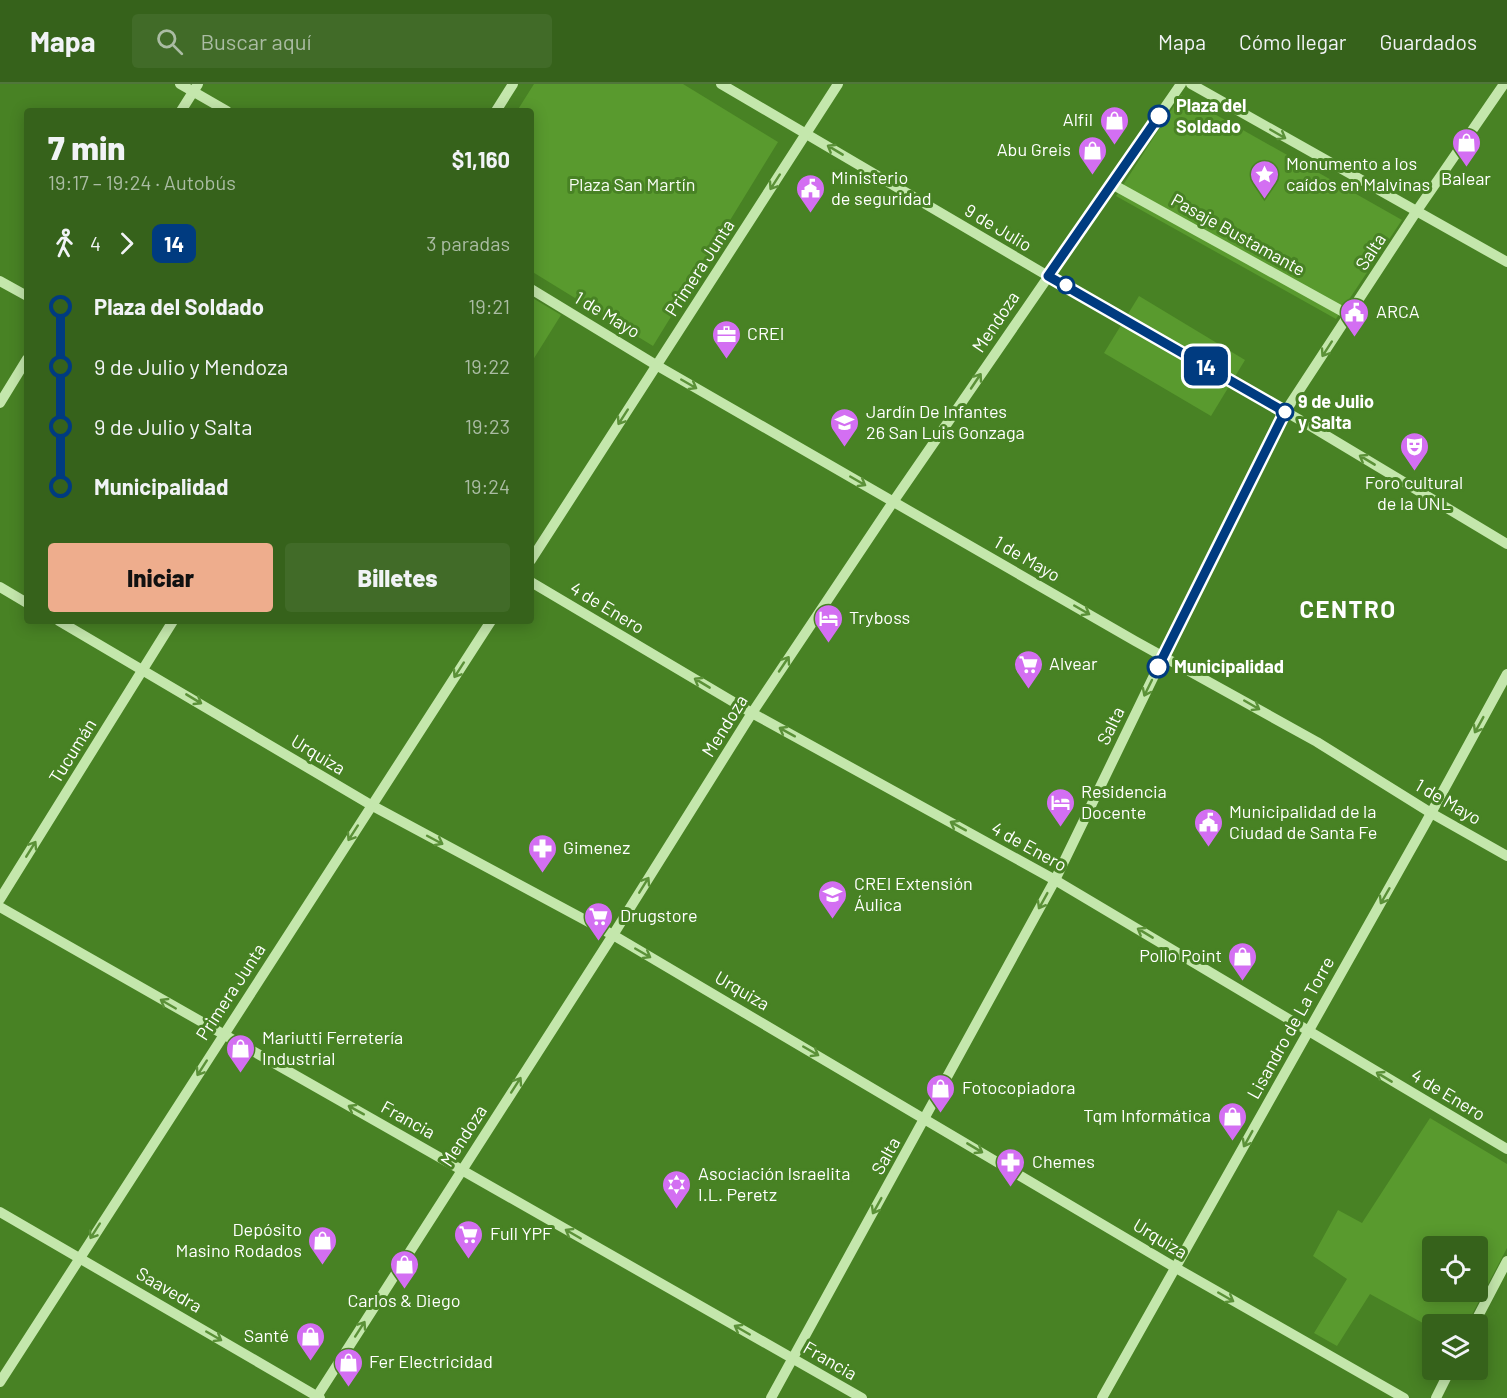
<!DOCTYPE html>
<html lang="es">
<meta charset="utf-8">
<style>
body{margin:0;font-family:Barlow,sans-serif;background:#416b28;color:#f1f3f6;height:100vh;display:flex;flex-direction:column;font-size:22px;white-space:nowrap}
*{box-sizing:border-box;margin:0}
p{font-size:20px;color:#aabca3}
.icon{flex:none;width:33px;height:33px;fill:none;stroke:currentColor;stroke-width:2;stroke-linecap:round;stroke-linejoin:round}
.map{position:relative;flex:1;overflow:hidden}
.panel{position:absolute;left:24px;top:24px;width:510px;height:516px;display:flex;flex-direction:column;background:#36621b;border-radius:6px;box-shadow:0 3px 15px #0003}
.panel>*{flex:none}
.badge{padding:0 12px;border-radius:9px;font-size:21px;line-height:39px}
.controls{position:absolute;left:1422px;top:1152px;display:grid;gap:12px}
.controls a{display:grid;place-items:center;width:66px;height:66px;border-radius:6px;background:#36621b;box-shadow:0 3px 15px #0003;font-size:30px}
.map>.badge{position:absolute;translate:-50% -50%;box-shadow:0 0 0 3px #fff}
.legs{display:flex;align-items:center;gap:9px;height:66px;padding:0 24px;font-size:20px}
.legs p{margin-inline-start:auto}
.summary{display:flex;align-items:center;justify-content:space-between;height:102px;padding:0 24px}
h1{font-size:33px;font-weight:800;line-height:45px}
.cta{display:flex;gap:12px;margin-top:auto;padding:12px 24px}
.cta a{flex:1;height:69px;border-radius:6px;background:#eead8d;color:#111;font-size:24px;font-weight:800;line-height:69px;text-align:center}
.cta a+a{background:#416b28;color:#f1f3f6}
ul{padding:0 24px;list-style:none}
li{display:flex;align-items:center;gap:21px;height:60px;font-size:22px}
li i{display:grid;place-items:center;width:9px;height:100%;margin:0 8px;background:currentColor}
li i::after{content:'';width:15px;height:15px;margin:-8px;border:4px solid;border-radius:50%;background:#36621b}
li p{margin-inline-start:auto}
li:first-child i{background:linear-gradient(#0000 50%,currentColor 0)}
li:last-child i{background:linear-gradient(currentColor 50%,#0000 0)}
header{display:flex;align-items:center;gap:36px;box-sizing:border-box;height:84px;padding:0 30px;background:#36621b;border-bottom:2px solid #50763a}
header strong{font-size:28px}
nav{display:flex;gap:33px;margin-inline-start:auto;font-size:21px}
.search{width:420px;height:54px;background:#416b28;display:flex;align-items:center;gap:15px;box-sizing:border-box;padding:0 21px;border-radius:6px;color:#aabca3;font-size:22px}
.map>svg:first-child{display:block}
</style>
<header>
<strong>Mapa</strong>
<div class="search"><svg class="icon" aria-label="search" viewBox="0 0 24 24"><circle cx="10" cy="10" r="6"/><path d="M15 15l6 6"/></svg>Buscar aquí</div>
<nav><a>Mapa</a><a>Cómo llegar</a><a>Guardados</a></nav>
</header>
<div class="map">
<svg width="1507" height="1314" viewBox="0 0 1507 1314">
<rect width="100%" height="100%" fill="#488224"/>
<!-- green -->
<g fill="#599a2e" fill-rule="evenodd">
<path d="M 534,0 L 683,0 L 778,58 L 653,262 L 531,187 L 531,27 L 517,27 Z"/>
<path d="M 1181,11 L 1402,136 L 1336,235 L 1116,112 Z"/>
<path d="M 1139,212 L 1245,276 L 1211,332 L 1104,269 Z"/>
<path d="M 531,213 L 561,231 L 531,279 Z"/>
<path d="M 1430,1034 L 1507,1080 L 1507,1164 L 1467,1240 L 1432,1240 L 1432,1244 L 1370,1210 L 1337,1262 L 1314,1249 L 1347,1195 L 1313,1172 L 1338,1126 L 1362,1139 ZM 1432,1162 L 1478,1162 L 1478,1208 L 1432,1208 Z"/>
</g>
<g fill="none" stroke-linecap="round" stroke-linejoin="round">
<!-- minor -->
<g stroke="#c4e7ac" stroke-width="10">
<path d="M 180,0 L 227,27"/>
<path d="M 721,0 L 1048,192 L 1307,340 L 1507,460"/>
<path d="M 1191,0 L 1507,178"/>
<path d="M 181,27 L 198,0"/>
<path d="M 496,27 L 513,0"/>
<path d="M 1112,100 L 1349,231"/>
<path d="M 0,197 L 27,212"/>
<path d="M 531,205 L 656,281 L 1135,557 L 1317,658 L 1431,729 L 1507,772"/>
<path d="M 0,319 L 27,275"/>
<path d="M 531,476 L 838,0"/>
<path d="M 531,498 L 752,629 L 1055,796 L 1507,1065"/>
<path d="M 0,503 L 27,519"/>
<path d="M 59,537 L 371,721 L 613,851 L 1176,1184 L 1404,1314"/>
<path d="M 0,815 L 173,537"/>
<path d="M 0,823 L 862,1314"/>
<path d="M 0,1128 L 320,1314"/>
<path d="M 1474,1240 L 1507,1177"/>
<path d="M 0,1298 L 491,537"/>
<path d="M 316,1314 L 613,851 L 752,629 L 893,418 L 1181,0"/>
<path d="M 771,1314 L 1055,796 L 1163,573 L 1285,328 L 1416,128 L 1504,0"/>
<path d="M 1102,1314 L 1424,742 L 1507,590"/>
<path d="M 1436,1314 L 1450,1286"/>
</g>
</g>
<!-- one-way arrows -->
<defs><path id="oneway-shaft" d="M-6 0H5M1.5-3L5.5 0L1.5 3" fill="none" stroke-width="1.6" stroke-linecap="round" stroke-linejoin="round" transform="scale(1.5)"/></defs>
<g stroke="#5b9138">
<use href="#oneway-shaft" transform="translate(1278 50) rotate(30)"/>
<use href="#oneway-shaft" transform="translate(835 66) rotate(-149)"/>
<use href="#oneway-shaft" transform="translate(775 98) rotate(123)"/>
<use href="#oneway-shaft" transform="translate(1327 265) rotate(123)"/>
<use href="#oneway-shaft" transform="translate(976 297) rotate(-56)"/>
<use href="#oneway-shaft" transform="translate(689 300) rotate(30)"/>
<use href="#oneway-shaft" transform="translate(623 333) rotate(123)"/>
<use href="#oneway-shaft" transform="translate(1367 376) rotate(-149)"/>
<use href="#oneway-shaft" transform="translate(858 397) rotate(30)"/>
<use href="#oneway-shaft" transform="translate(1082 526) rotate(30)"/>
<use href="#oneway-shaft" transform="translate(784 580) rotate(-56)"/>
<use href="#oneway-shaft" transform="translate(459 586) rotate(123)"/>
<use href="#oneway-shaft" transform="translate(702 599) rotate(-149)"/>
<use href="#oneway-shaft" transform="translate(1148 604) rotate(116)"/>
<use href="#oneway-shaft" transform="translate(194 615) rotate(31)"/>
<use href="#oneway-shaft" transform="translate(1252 621) rotate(30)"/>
<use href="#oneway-shaft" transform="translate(1479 641) rotate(119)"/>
<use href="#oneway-shaft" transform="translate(787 648) rotate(-151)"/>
<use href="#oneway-shaft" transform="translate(958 742) rotate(-151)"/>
<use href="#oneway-shaft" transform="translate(353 749) rotate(123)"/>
<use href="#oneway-shaft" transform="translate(435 756) rotate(28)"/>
<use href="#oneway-shaft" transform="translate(31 765) rotate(-58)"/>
<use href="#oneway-shaft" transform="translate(644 801) rotate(-58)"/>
<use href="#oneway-shaft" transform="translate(1385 812) rotate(120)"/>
<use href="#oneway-shaft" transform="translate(1043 817) rotate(119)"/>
<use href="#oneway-shaft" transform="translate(1145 849) rotate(-149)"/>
<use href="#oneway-shaft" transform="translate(643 869) rotate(30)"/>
<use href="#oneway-shaft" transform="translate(168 920) rotate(-150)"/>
<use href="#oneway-shaft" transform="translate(811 967) rotate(30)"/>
<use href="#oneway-shaft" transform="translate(202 984) rotate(123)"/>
<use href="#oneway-shaft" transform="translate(1384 993) rotate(-149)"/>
<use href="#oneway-shaft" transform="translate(516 1001) rotate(-57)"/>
<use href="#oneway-shaft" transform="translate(356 1026) rotate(-151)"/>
<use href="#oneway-shaft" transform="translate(1248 1055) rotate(119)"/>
<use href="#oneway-shaft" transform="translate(975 1064) rotate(31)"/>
<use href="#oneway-shaft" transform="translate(877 1122) rotate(119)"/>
<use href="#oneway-shaft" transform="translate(95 1147) rotate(123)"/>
<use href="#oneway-shaft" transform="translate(573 1150) rotate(-150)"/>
<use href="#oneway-shaft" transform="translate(1226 1213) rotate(30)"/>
<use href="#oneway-shaft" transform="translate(360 1245) rotate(-57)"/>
<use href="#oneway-shaft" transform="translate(742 1246) rotate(-150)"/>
<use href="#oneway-shaft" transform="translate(214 1252) rotate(30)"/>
</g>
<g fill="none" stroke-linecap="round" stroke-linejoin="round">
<defs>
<path id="line-1" d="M 1158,583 L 1285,328 L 1048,192 L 1159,32"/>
</defs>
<!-- line-1 casing -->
<use href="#line-1" stroke="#fff" stroke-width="14"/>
<!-- line-1 -->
<use href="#line-1" stroke="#003b80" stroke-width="9"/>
</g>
<!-- icons -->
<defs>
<symbol id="shop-pin" viewBox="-11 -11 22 30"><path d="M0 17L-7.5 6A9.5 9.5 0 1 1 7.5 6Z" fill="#d36ff2" stroke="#488224"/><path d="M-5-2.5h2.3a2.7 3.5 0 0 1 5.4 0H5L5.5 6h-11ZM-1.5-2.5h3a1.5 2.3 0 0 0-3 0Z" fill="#fff"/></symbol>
<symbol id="sight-pin" viewBox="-11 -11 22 30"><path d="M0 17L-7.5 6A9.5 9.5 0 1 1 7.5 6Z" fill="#d36ff2" stroke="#488224"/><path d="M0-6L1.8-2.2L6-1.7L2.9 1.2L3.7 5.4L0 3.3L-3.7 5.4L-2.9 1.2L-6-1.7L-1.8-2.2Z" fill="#fff"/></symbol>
<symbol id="civic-pin" viewBox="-11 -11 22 30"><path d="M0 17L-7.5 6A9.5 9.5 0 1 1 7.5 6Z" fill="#d36ff2" stroke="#488224"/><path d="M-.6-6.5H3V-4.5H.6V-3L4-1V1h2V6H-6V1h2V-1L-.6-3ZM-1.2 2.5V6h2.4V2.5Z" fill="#fff"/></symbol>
<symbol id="office-pin" viewBox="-11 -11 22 30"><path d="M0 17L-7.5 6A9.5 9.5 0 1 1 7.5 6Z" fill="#d36ff2" stroke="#488224"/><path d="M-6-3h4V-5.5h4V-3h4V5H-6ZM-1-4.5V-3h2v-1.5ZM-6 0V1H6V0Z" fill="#fff"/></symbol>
<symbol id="school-pin" viewBox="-11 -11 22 30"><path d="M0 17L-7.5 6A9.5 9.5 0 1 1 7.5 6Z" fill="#d36ff2" stroke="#488224"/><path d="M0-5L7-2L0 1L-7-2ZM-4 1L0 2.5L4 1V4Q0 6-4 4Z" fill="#fff"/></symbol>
<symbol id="theatre-pin" viewBox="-11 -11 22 30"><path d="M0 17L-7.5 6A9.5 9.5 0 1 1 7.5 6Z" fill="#d36ff2" stroke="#488224"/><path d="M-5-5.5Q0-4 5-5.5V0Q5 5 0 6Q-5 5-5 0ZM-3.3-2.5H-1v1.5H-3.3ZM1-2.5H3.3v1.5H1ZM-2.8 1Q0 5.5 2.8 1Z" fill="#fff"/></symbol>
<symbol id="hotel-pin" viewBox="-11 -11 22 30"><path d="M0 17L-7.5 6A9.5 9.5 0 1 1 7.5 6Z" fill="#d36ff2" stroke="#488224"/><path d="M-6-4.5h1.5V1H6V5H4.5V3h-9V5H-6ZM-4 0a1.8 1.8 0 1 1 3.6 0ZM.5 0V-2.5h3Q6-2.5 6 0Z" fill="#fff"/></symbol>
<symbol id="supermarket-pin" viewBox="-11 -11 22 30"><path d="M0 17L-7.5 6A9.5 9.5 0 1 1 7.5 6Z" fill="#d36ff2" stroke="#488224"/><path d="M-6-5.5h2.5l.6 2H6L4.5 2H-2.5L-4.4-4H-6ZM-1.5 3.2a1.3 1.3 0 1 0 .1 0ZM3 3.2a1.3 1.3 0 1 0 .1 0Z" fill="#fff"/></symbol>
<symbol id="pharmacy-pin" viewBox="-11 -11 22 30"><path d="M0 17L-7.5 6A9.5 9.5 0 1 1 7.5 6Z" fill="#d36ff2" stroke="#488224"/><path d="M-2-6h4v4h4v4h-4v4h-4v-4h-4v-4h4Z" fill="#fff"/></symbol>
<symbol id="synagogue-pin" viewBox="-11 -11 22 30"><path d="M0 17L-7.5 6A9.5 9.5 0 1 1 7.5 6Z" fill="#d36ff2" stroke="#488224"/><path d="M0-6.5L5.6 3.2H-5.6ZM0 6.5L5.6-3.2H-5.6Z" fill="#fff"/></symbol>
</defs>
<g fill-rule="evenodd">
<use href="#shop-pin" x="1098" y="20" width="33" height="45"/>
<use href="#shop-pin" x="1450" y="42" width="33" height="45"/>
<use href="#shop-pin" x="1076" y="50" width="33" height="45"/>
<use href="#sight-pin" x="1248" y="74" width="33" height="45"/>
<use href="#civic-pin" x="794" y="88" width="33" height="45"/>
<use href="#civic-pin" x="1338" y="212" width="33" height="45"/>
<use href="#office-pin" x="710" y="234" width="33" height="45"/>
<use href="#school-pin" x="828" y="322" width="33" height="45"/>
<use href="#theatre-pin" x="1398" y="346" width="33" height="45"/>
<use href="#hotel-pin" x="812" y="518" width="33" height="45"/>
<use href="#supermarket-pin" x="1012" y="564" width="33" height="45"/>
<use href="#hotel-pin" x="1044" y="702" width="33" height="45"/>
<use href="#civic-pin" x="1192" y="722" width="33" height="45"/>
<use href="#pharmacy-pin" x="526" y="748" width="33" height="45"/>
<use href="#school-pin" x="816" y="794" width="33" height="45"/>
<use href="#supermarket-pin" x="582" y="816" width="33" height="45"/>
<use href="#shop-pin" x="1226" y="856" width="33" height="45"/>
<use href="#shop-pin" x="224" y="948" width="33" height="45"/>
<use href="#shop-pin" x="924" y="988" width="33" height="45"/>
<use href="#shop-pin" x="1216" y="1016" width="33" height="45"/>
<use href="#pharmacy-pin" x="994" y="1062" width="33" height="45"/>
<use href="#synagogue-pin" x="660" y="1084" width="33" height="45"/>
<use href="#supermarket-pin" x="452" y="1134" width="33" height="45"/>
<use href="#shop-pin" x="306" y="1140" width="33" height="45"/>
<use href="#shop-pin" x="388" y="1164" width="33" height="45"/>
<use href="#shop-pin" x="294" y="1236" width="33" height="45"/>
<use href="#shop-pin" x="332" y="1262" width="33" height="45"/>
</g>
<!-- markers -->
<g fill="#fff" stroke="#003b80" stroke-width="3">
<circle cx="1159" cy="32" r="10"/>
<circle cx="1066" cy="201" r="8"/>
<circle cx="1285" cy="328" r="8"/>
<circle cx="1158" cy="583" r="10"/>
</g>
<g text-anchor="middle" stroke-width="6" stroke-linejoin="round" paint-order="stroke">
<!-- stop labels -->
<g font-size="18" font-weight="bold" fill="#fff" stroke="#488224" text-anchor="start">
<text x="1176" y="28">Plaza del<tspan x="1176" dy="21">Soldado</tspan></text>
<text x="1298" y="324">9 de Julio<tspan x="1298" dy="21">y Salta</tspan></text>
<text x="1174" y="589">Municipalidad</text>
</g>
<!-- poi labels -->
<g font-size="18" fill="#fff" stroke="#488224" text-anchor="start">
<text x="1093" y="42" text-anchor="end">Alfil</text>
<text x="1071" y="72" text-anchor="end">Abu Greis</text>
<text x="1286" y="86">Monumento a los<tspan x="1286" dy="21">caídos en Malvinas</tspan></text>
<text x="831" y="100">Ministerio<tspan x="831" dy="21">de seguridad</tspan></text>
<text x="1466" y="101" text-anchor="middle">Balear</text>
<text x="1376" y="234">ARCA</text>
<text x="747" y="256">CREI</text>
<text x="866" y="334">Jardín De Infantes<tspan x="866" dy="21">26 San Luis Gonzaga</tspan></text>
<text x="1414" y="405" text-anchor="middle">Foro cultural<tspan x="1414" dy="21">de la UNL</tspan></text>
<text x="849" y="540">Tryboss</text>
<text x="1049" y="586">Alvear</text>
<text x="1081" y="714">Residencia<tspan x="1081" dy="21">Docente</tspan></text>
<text x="1229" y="734">Municipalidad de la<tspan x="1229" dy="21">Ciudad de Santa Fe</tspan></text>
<text x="563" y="770">Gimenez</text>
<text x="854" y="806">CREI Extensión<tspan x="854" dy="21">Áulica</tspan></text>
<text x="620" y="838">Drugstore</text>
<text x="1222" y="878" text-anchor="end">Pollo Point</text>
<text x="262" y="960">Mariutti Ferretería<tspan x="262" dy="21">Industrial</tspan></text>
<text x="962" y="1010">Fotocopiadora</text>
<text x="1211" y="1038" text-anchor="end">Tqm Informática</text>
<text x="1032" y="1084">Chemes</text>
<text x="698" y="1096">Asociación Israelita<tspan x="698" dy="21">I.L. Peretz</tspan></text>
<text x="302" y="1152" text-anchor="end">Depósito<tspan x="302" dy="21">Masino Rodados</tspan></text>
<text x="490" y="1156">Full YPF</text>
<text x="404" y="1223" text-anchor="middle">Carlos &amp; Diego</text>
<text x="289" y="1258" text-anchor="end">Santé</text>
<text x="369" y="1284">Fer Electricidad</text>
</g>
<!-- park labels -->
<g font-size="18" fill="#f7fdf3" stroke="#488224">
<text x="632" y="107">Plaza San Martín</text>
</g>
<!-- street labels -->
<g font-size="18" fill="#fff" stroke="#488224">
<text transform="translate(998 144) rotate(31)" y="6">9 de Julio</text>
<text transform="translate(1238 151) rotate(29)" y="6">Pasaje Bustamante</text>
<text transform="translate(1371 168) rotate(-57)" y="6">Salta</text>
<text transform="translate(700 184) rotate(-57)" y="6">Primera Junta</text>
<text transform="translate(607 231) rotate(31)" y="6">1 de Mayo</text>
<text transform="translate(996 238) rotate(-56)" y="6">Mendoza</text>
<text transform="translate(1027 475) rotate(30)" y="6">1 de Mayo</text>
<text transform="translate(607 524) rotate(31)" y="6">4 de Enero</text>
<text transform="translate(725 642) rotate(-58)" y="6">Mendoza</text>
<text transform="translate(1111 642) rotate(-64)" y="6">Salta</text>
<text transform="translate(73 667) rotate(-58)" y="6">Tucumán</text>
<text transform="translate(318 671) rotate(31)" y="6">Urquiza</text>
<text transform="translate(1448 718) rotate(30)" y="6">1 de Mayo</text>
<text transform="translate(1029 763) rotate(29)" y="6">4 de Enero</text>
<text transform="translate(742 907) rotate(30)" y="6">Urquiza</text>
<text transform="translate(231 908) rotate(-57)" y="6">Primera Junta</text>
<text transform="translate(1291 944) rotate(-61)" y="6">Lisandro de La Torre</text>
<text transform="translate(1448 1011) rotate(31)" y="6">4 de Enero</text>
<text transform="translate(408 1036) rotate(29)" y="6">Francia</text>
<text transform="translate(464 1052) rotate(-57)" y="6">Mendoza</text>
<text transform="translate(886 1072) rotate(-61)" y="6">Salta</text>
<text transform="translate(1160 1155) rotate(31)" y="6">Urquiza</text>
<text transform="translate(169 1206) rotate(30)" y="6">Saavedra</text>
<text transform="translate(830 1277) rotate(30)" y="6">Francia</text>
</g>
<!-- district labels -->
<g font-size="24" font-weight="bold" letter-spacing="1.5" fill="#fff" stroke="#488224">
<text x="1348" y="534">CENTRO</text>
</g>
</g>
</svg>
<div class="controls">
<a><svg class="icon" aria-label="locate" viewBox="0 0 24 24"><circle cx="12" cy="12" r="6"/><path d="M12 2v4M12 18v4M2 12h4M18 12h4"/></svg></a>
<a><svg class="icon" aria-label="layers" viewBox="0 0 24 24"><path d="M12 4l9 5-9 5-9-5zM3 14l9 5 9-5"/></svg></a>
</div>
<b class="badge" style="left:1206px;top:282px;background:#003b80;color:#fff">14</b>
<section class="panel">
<div class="summary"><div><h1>7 min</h1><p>19:17 – 19:24 · Autobús</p></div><b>$1,160</b></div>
<div class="legs"><svg class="icon" aria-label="walk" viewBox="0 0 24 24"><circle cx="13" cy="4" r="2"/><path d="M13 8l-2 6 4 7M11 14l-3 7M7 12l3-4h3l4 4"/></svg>4<svg class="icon" aria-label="forward" viewBox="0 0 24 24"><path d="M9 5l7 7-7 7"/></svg><b class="badge" style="background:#003b80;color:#fff">14</b><p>3 paradas</p></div>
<ul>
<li><i style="color:#003b80"></i><b>Plaza del Soldado</b><p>19:21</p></li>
<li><i style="color:#003b80"></i><span>9 de Julio y Mendoza</span><p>19:22</p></li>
<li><i style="color:#003b80"></i><span>9 de Julio y Salta</span><p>19:23</p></li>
<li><i style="color:#003b80"></i><b>Municipalidad</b><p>19:24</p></li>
</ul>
<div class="cta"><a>Iniciar</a><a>Billetes</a></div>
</section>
</div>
